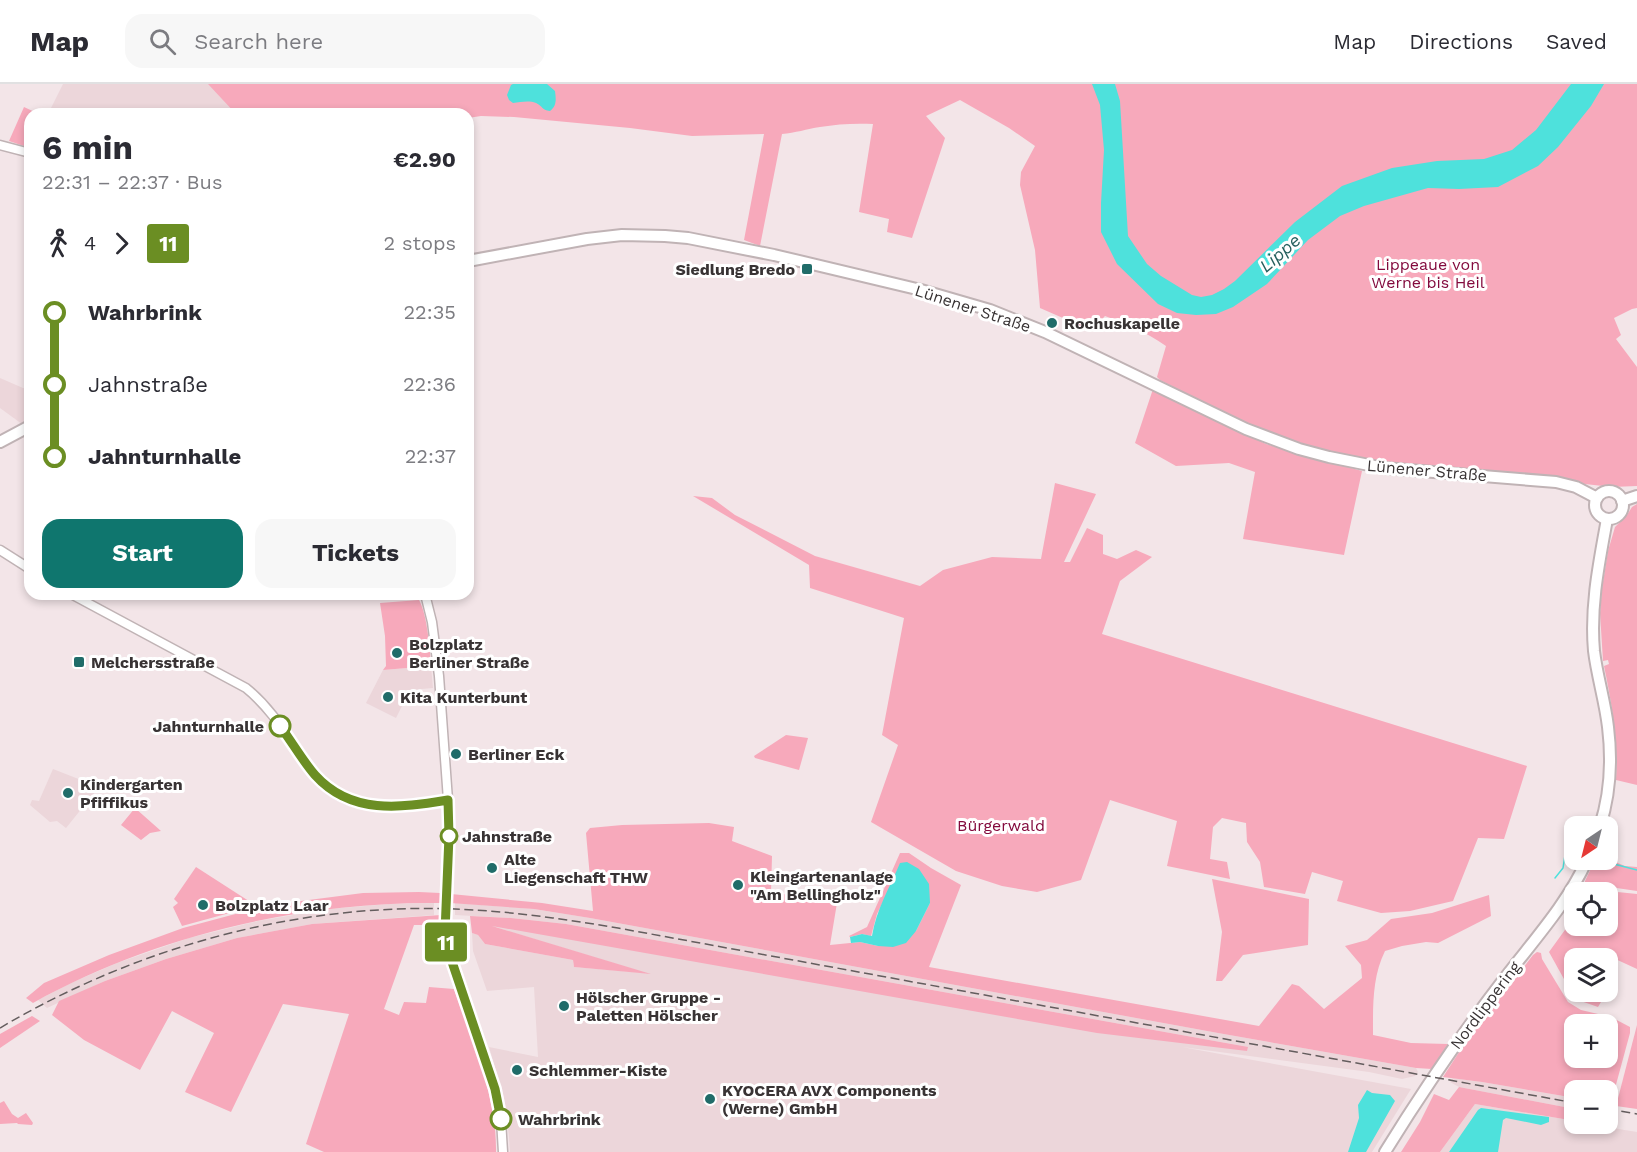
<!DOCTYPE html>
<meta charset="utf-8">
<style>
body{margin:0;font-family:"Work Sans",sans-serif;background:#f7f7f7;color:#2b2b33;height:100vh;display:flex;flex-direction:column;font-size:22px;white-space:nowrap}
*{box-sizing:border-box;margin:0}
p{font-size:20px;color:#7c7c81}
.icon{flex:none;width:33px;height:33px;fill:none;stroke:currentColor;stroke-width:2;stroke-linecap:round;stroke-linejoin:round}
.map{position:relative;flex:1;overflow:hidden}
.sheet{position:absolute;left:24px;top:24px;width:450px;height:492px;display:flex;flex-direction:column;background:#fff;border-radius:18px;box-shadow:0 3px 9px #0003}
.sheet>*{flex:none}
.badge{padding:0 12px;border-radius:4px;font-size:21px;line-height:39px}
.needle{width:39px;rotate:215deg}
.controls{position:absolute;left:1564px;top:732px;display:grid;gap:12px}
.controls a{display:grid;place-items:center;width:54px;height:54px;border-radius:12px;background:#fff;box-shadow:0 3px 9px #0003;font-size:30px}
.map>.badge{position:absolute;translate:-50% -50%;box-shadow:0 0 0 3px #fff}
.legs{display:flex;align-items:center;gap:9px;height:66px;padding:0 18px;font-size:20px}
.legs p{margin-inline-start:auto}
.head{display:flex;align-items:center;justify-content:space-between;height:102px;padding:0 18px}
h1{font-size:33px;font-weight:700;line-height:45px}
.cta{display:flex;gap:12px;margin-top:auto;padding:12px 18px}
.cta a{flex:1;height:69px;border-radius:18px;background:#0f766e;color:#fff;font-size:24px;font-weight:700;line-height:69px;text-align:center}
.cta a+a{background:#f7f7f7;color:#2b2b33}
ul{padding:0 18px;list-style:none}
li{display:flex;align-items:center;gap:21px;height:72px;font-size:22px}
li i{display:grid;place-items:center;width:9px;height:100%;margin:0 8px;background:currentColor}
li i::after{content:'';width:15px;height:15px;margin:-8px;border:4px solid;border-radius:50%;background:#fff}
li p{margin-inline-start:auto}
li:first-child i{background:linear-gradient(#0000 50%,currentColor 0)}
li:last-child i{background:linear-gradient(currentColor 50%,#0000 0)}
header{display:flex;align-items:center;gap:36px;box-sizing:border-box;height:84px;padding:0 30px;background:#fff;border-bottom:2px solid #e1e1e2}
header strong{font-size:28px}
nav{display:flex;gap:33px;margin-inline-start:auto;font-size:21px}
.search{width:420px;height:54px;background:#f7f7f7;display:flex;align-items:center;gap:15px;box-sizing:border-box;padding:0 21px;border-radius:18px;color:#7c7c81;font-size:22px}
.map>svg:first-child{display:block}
</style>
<header>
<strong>Map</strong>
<div class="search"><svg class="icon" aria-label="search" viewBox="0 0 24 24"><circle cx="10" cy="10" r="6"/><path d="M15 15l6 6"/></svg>Search here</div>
<nav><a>Map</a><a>Directions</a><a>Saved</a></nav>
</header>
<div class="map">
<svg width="1637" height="1068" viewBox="0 0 1637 1068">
<rect width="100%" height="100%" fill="#f3e5e8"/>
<!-- built -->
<g fill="#ecd6da">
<path d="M 63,0 L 227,0 L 254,30 L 48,30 Z"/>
<path d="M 0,294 L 23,304 L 30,305 L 30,336 L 22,340 L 0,324 Z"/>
<path d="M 431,582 L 433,604 L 410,606 L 396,634 L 366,619 L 383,586 Z"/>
<path d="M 53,685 L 99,703 L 66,744 L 57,737 L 50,738 L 30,721 L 32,716 L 39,717 Z"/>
<path d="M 434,819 L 434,831 L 312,840 L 237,854 L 166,875 L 105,897 L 47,924 L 38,916 L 71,899 L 117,879 L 189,854 L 258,837 L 329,825 L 389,820 Z"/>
<path d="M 455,819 L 534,825 L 590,834 L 1218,949 L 1416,984 L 1418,988 L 1415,992 L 1402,995 L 1369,988 L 1182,963 L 1411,1005 L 1372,1068 L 510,1068 L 509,1053 L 504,1014 L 489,963 L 538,973 L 534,903 L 487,907 L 473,867 L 472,849 L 478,851 L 485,860 L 573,876 L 574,883 L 646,889 L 485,840 L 1248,963 L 566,840 L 511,834 L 455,831 Z"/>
<path d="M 1453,994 L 1482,998 L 1575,1014 L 1575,1025 L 1459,1003 L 1450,998 Z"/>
<path d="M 1475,1020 L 1575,1037 L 1575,1040 L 1588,1040 L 1637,1048 L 1637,1068 L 1440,1068 Z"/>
</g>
<!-- green -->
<g fill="#f7a9bb" fill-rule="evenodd">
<path d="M 208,0 L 1637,0 L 1637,224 L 1632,225 L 1614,234 L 1621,251 L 1616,255 L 1637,283 L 1637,402 L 1612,403 L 1389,378 L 1388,380 L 1342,374 L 1270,350 L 1209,322 L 1160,296 L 1157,293 L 1166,262 C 1144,247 1129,241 1105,232 L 1092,246 L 1089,244 L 1088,245 L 1040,224 L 1035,166 L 1020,101 L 1021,88 L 1035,62 L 1009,44 L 960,16 L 926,32 L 945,54 L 912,154 L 887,148 L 889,135 L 859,128 L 873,40 C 856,39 837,40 820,43 C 807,45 795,49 782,50 L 760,162 L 744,156 L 764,50 L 692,52 L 630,44 L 514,33 L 481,32 L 468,34 L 468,30 L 236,30 Z"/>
<path d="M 24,23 L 39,30 L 30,30 L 30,64 L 9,57 Z"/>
<path d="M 1153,305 L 1266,360 L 1362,387 L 1344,471 L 1243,455 L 1255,388 L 1229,379 L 1176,382 L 1135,359 Z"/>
<path d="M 1055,399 L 1096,410 L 1064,478 L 1070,478 L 1087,444 L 1103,451 L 1103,470 L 1117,475 L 1136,466 L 1152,473 L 1120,497 L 1102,550 L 1527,682 L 1504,755 L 1478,754 L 1453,817 L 1410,827 L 1381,829 L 1337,817 L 1343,797 L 1312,788 L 1305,810 L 1264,803 L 1260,778 L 1247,758 L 1246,739 L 1222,734 L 1213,743 L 1210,775 L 1227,778 L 1230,795 L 1167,782 L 1177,737 L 1110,716 L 1081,796 L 1037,808 L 1002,802 L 956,787 L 871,738 L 898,661 L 882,651 L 904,534 L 810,504 L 809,481 L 693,412 L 712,414 L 735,431 L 815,472 L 920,502 L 943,486 L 992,473 L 1041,475 Z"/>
<path d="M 1637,420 L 1637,701 L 1616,696 C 1618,657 1612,620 1604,582 L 1609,580 L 1608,576 L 1603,577 L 1600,529 L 1602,504 L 1608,467 L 1615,443 L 1627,431 L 1632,423 Z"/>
<path d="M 419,516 C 427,530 430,565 431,582 L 383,586 L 386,582 L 385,552 L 380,519 Z"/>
<path d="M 786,651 L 808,654 L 799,686 L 755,674 L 754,672 Z"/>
<path d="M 135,724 L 161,747 L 150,749 L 141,756 L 121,741 Z"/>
<path d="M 709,739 L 734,743 L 732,757 L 772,772 L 771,808 L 837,819 L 830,861 L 860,858 L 878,862 L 916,847 L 930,819 L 890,804 L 877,830 L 871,852 L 862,850 L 850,853 L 849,852 L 867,843 L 900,769 L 909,769 L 931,784 L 961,801 L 929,883 L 1259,942 L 1292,900 L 1299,902 L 1324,925 L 1362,894 L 1361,881 L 1345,862 L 1367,856 L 1391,835 L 1432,829 L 1489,811 L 1491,832 L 1438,859 L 1426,858 L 1402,862 L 1385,867 C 1372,893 1373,923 1373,951 L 1411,959 L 1448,960 L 1432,985 L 1416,984 L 1218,949 L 590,834 L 534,825 L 450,819 L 451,810 L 542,819 L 593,827 L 586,749 L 590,744 L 622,741 Z"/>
<path d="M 1608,775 L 1625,782 L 1637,783 L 1637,807 L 1610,803 L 1593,808 L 1584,807 L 1585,797 L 1595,776 Z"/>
<path d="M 196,783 L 255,821 L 255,822 L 182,842 L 173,823 L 178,819 L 174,815 Z"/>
<path d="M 1212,795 L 1309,815 L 1308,861 L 1243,871 L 1222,897 L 1216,897 L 1222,848 Z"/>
<path d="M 1608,807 L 1637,810 L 1637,885 L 1611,873 L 1608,882 L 1608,874 L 1575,874 L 1575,908 L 1607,908 L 1598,923 L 1575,915 L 1549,868 L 1575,832 L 1575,842 L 1608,842 L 1608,808 L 1604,808 Z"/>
<path d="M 419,808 L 440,809 L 440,819 C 303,817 152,852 33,919 L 26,914 L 44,899 L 109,871 L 183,844 L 258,824 L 301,817 L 363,809 Z"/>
<path d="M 441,831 L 440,841 L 414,841 L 384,925 L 399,931 L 404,918 L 426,919 L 429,903 L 454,905 C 472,958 497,1011 496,1068 L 324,1068 L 306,1060 L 349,930 L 283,920 L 231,1028 L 185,1008 L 214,949 L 172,927 L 140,986 L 84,956 L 52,931 L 59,917 L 105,897 L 166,875 L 237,854 L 312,840 Z"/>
<path d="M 470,832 L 511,834 L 566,840 L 1248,963 L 1247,967 L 1097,949 L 492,842 L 651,890 L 574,883 L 573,876 L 485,860 L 478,851 L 472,849 Z"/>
<path d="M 1537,868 L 1541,869 L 1542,875 L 1568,918 L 1581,926 L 1611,933 L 1630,943 L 1630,949 L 1614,1008 L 1591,1004 L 1592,1006 L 1575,1006 L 1575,1014 L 1482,998 L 1443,993 L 1463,962 L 1533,871 ZM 1575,940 L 1608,940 L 1608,974 L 1575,974 Z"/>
<path d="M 32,932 L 40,937 L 0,964 L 0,950 Z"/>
<path d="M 1637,941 L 1637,1025 L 1616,1022 Z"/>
<path d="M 1459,1003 L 1575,1025 L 1575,1037 L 1475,1020 L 1440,1068 L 1401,1068 L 1420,1038 L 1434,1010 L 1449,1016 Z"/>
<path d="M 4,1017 L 12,1030 L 18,1034 L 26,1029 L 33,1039 L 32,1041 L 18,1040 L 17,1039 L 0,1040 L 0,1019 Z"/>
</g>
<!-- water -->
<g fill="#4ee1dc">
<path d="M 513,0 L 547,0 L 555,7 C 556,15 557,22 550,27 C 541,26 543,22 536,19 C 529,16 521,18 513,19 L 509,16 L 507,11 L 511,1 Z"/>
<path d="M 1092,0 L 1115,0 L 1120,17 L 1128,152 L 1147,180 L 1161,192 L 1192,211 L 1201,213 L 1212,211 L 1224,205 L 1235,197 L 1295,138 L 1342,102 L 1392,84 L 1437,77 L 1484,75 L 1512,66 L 1536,46 L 1571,0 L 1604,0 L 1591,22 L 1558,63 L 1538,82 L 1498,103 L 1459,105 L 1428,104 L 1364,122 L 1340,132 L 1308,156 L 1267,200 L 1233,223 L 1216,230 L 1196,231 L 1177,229 L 1158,220 L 1117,180 L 1101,148 L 1101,119 L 1104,66 L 1100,21 Z"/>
<path d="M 907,778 L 919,785 L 929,800 L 930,819 L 916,847 L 906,859 L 893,863 L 878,862 L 860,858 L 851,859 L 850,853 L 862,850 L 872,852 C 876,826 890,803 900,779 Z"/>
<path d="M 1367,1006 L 1372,1009 L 1390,1011 L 1395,1017 L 1366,1068 L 1348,1068 L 1359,1034 L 1358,1021 Z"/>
<path d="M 1481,1024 L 1549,1033 L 1549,1038 L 1541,1041 L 1506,1034 L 1503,1036 L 1498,1068 L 1449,1068 L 1478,1026 Z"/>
</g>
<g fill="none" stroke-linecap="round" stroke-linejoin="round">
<!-- stream -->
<g stroke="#4ee1dc" stroke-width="1.5">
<path d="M 1604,776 L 1610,779 L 1637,786"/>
<path d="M 1555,794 L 1563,784 L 1565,771 L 1569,765 L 1575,764"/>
</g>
<defs>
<g id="minor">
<path d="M 0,61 L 30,69"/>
<path d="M 0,466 L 30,485"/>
<path d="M 71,510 L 246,604 C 267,621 281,642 296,664 C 305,678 314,693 328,704 C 361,731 409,722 448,716"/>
<path d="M 425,510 L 432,538 L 439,592 L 448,716 L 449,752 L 445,848 L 452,878 L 495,1005 L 501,1036 L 503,1068"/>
</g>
<g id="major">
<path d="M 468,177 L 587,155 L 622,151 L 665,152 L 688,154 L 774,171 L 921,206 L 990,226 L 1045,248 L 1246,345 L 1299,365 L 1329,373 L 1384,384 L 1556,398 L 1576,403 L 1597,414"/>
<path d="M 0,358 L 30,342"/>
<circle cx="1609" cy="421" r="14"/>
<path d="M 1622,417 L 1637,412"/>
<path d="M 1600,742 C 1610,711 1612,676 1608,643 C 1605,617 1597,592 1594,567 C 1590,522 1599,479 1607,435"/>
<path d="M 1385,1068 C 1422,1008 1461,951 1504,895 C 1533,857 1567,820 1587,776"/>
</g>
</defs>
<!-- minor casing -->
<use href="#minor" stroke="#c0b3b5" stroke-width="11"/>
<!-- major casing -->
<use href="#major" stroke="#c0b3b5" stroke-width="14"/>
<!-- minor -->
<use href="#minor" stroke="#fff" stroke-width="8"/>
<!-- major -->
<use href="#major" stroke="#fff" stroke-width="10"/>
<!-- rail -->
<g stroke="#645d5e" stroke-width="1.5" stroke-dasharray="9 4.5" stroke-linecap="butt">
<path d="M 0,944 C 137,863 296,819 455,825 C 510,827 564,835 618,844 L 1575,1019"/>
<path d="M 1608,1025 L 1637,1030"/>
</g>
</g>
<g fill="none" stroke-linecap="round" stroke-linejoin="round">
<defs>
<path id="line-1" d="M 280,642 C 292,658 302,676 315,691 C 351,731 400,724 448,716 L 449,752 L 445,848 L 447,863 L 495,1005 L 501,1035"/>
</defs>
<!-- line-1 casing -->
<use href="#line-1" stroke="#fff" stroke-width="14"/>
<!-- line-1 -->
<use href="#line-1" stroke="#6b8e23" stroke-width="9"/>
</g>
<!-- markers -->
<g fill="#206c69" stroke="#fff" stroke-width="2">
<rect x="801" y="179" width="12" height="12" rx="3"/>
<circle cx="1052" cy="239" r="6"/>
<circle cx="397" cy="569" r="6"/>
<rect x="73" y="572" width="12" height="12" rx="3"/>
<circle cx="388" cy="613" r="6"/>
<circle cx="456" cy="670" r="6"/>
<circle cx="68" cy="709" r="6"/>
<circle cx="492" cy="784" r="6"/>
<circle cx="738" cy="801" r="6"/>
<circle cx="203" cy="821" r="6"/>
<circle cx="564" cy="922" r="6"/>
<circle cx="517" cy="986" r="6"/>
<circle cx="710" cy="1015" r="6"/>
</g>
<g fill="#fff" stroke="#6b8e23" stroke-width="3">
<circle cx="280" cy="642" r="10"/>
<circle cx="449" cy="752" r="8"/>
<circle cx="501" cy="1035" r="10"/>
</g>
<g text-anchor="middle" stroke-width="6" stroke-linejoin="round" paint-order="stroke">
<!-- park labels -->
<g font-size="16" fill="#830a3d" stroke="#fff">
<text x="1428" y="186">Lippeaue von<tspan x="1428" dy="18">Werne bis Heil</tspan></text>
<text x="1001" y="747">Bürgerwald</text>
</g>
<!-- poi labels -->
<g font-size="16" font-weight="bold" fill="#383334" stroke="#fff" text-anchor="start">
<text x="795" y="191" text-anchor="end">Siedlung Bredo</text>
<text x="1064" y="245">Rochuskapelle</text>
<text x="409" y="566">Bolzplatz<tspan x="409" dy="18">Berliner Straße</tspan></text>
<text x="91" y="584">Melchersstraße</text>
<text x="400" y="619">Kita Kunterbunt</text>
<text x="468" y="676">Berliner Eck</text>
<text x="80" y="706">Kindergarten<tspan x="80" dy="18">Pfiffikus</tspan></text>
<text x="504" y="781">Alte<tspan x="504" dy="18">Liegenschaft THW</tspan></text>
<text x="750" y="798">Kleingartenanlage<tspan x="750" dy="18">"Am Bellingholz"</tspan></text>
<text x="215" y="827">Bolzplatz Laar</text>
<text x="576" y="919">Hölscher Gruppe -<tspan x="576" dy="18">Paletten Hölscher</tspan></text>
<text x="529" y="992">Schlemmer-Kiste</text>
<text x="722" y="1012">KYOCERA AVX Components<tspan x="722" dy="18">(Werne) GmbH</tspan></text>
</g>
<!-- street labels -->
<g font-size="16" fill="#383334" stroke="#fff">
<text transform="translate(973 224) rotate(18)" y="6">Lünener Straße</text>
<text transform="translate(1427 386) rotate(5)" y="6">Lünener Straße</text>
<text transform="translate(1485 921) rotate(-53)" y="6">Nordlippering</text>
</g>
<!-- stop labels -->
<g font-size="16" font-weight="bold" fill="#383334" stroke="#fff" text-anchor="start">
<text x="264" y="648" text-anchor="end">Jahnturnhalle</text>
<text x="462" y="758">Jahnstraße</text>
<text x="518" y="1041">Wahrbrink</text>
</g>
<!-- water labels -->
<g font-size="18" font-style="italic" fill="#25605e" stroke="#fff">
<text transform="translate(1280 169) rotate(-41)" y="6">Lippe</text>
</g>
</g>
</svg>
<div class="controls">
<a><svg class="needle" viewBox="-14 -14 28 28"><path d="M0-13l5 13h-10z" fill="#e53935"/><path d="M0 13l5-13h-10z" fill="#7c7c81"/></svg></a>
<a><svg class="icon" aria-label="locate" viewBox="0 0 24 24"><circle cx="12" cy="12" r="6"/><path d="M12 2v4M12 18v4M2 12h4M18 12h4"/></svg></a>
<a><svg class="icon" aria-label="layers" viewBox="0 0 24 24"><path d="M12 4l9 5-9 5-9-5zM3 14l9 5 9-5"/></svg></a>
<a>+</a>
<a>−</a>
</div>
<b class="badge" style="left:446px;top:858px;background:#6b8e23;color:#fff">11</b>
<section class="sheet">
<div class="head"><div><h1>6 min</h1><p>22:31 – 22:37 · Bus</p></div><b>€2.90</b></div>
<div class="legs"><svg class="icon" aria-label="walk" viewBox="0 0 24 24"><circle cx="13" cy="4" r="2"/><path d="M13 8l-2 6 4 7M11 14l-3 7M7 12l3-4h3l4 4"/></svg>4<svg class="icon" aria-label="forward" viewBox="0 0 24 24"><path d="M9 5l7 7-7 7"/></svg><b class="badge" style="background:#6b8e23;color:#fff">11</b><p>2 stops</p></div>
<ul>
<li><i style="color:#6b8e23"></i><b>Wahrbrink</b><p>22:35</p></li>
<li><i style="color:#6b8e23"></i><span>Jahnstraße</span><p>22:36</p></li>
<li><i style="color:#6b8e23"></i><b>Jahnturnhalle</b><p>22:37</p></li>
</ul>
<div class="cta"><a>Start</a><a>Tickets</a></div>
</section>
</div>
